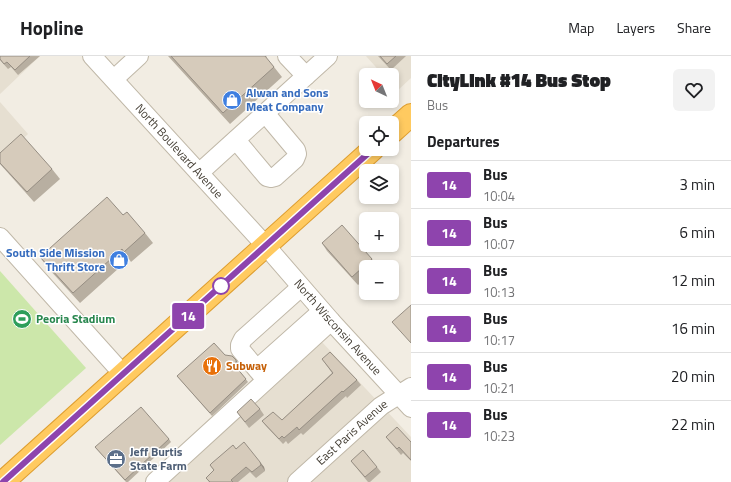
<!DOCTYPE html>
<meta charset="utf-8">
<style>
body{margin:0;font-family:"Titillium Web",sans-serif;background:#f2f2f2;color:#202124;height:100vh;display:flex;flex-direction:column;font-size:15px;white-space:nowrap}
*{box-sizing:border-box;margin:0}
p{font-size:13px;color:#757577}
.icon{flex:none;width:22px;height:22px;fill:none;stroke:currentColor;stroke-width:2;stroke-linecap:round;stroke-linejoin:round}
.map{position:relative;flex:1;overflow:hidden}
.details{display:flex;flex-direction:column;background:#fff;width:320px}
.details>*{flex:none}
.badge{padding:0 8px;border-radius:3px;font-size:14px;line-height:26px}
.needle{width:26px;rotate:317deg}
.controls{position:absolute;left:359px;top:12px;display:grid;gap:8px}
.controls a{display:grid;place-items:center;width:40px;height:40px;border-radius:6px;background:#fff;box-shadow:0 2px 6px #0003;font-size:20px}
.map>.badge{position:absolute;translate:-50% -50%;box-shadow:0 0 0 2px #fff}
h2{padding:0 16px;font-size:15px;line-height:36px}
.round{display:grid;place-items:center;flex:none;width:42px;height:42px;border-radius:6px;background:#f2f2f2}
.head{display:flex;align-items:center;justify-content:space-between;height:68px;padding:0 16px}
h1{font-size:19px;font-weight:800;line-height:30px}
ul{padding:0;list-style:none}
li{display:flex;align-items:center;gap:12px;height:48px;padding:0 16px;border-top:1px solid #e0e0e0}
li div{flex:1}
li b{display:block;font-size:15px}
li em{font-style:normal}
li .badge{min-width:44px;font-weight:700;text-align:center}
header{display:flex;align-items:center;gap:24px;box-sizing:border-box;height:56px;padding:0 20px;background:#fff;border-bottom:1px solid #e0e0e0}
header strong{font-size:19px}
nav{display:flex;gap:22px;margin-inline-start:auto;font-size:14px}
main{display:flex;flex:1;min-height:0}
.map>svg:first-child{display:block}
</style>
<header>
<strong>Hopline</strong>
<nav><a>Map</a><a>Layers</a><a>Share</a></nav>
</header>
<main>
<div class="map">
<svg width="411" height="426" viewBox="0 0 411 426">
<rect width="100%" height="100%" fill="#f2ede3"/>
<!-- residential -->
<g fill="#e6dfd1">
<path d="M 0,0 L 40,0 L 0,38 Z"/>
<path d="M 366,0 L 411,0 L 411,22 L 397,35 L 392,29 L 392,19 L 383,19 Z"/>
<path d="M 0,46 L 28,78 L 0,104 Z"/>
<path d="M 321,285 L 411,381 L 411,426 L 166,426 Z"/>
</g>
<!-- green -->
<path fill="#cce7aa" d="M 0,215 L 86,312 L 0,389 Z"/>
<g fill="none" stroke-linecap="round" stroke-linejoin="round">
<defs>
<g id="minor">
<path id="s1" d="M 92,0 L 266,190 L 331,265 L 411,352"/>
<path d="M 287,0 L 306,20"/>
<path d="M 114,23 L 139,0"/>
<path d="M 236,84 L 267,121 L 271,122 L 275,121 L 295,103 L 297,98 L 296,94 L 265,57"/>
<path d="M 199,117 L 328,0"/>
<path d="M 0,181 L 123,318"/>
<path d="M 257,313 L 322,255"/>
<path d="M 266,324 L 240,293 L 240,289 L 243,283 L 301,231"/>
<path d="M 155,426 L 331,265"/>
<path id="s2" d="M 297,426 L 381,350 L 411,331"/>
</g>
<g id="highway">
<path d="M 392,76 L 411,59"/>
<path d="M 3,426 L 373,93"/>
</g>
</defs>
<!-- minor casing -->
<use href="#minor" stroke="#c0b8a8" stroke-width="20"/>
<!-- highway casing -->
<use href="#highway" stroke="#de9e30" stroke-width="24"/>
<!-- minor -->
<use href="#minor" stroke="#fff" stroke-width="18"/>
<!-- highway -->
<use href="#highway" stroke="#ffca60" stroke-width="22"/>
</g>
<!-- wall -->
<g fill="#b8afa1">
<path d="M 0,0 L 40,0 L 18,19 L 11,11 L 8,13 L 0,4 Z"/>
<path d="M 168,0 L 266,0 L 267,1 L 266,2 L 274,11 L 282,21 L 230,68 Z"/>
<path d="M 378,0 L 406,0 L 391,14 Z"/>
<path d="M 0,97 L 52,113 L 60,123 L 34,146 L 0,108 Z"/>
<path d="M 123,159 L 145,177 L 153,187 L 131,206 L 129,203 L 80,247 L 48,212 L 40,201 Z"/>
<path d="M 322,187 L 372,203 L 378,211 L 366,211 L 366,222 L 358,229 L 327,195 Z"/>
<path d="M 225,299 L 238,307 L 238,313 L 248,326 L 212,360 L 177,320 Z"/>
<path d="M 322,303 L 357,324 L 361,329 L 347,342 L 346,340 L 303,379 L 301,377 L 288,388 L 286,385 L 283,388 L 266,370 L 262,365 L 282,364 L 332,317 Z"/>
<path d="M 260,353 L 264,359 L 249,372 L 237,356 Z"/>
<path d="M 386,381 L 411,386 L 411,405 L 403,397 L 401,399 L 390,386 Z"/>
<path d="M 169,383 L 171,386 L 128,426 L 126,426 L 95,391 Z"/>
<path d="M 236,393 L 260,406 L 264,411 L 265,415 L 256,422 L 250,416 L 238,426 L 209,426 L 206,422 L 214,415 L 210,409 Z"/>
<path d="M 351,405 L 377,411 L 381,416 L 370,426 L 368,426 L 355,410 Z"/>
</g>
<!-- shaded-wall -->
<g fill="#968e83">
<path d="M 236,304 L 238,307 L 238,314 L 236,311 Z"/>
<path d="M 260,406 L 264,411 L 265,415 L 261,409 Z"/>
</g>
<!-- building -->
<g fill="#d6cbbb" stroke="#968e83">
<path d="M 0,0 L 30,0 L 15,14 L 7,6 L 4,8 L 0,3 Z"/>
<path d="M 171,0 L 265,0 L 274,11 L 223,57 Z"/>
<path d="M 380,0 L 396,0 L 387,8 Z"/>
<path d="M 21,78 L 52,113 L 27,136 L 0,107 L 0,97 Z"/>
<path d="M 107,141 L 123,159 L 127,156 L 145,177 L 124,196 L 122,193 L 73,237 L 40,201 Z"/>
<path d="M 342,169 L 372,203 L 352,221 L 322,187 Z"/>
<path d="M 411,249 L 411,287 L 392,266 Z"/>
<path d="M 214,287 L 225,299 L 232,300 L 236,304 L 236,311 L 246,323 L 210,357 L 177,320 Z"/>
<path d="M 330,296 L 357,324 L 343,336 L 342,335 L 299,374 L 297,371 L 284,382 L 282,380 L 279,383 L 262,365 L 273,356 L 282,364 L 333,317 L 322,303 Z"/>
<path d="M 251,343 L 260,353 L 245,366 L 237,356 Z"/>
<path d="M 141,351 L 169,383 L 125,424 L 95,391 Z"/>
<path d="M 397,371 L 411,386 L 411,404 L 399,391 L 397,393 L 386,381 Z"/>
<path d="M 244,386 L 260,406 L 261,409 L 252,416 L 246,411 L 231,424 L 233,426 L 210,426 L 206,422 L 214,414 L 210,409 L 212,407 L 233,389 L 236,393 Z"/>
<path d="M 363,394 L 377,411 L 365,421 L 351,405 Z"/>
</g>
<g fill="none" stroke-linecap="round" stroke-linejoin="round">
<defs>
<path id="line" d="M 3,426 L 373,93"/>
</defs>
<!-- line casing -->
<use href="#line" stroke="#fff" stroke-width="9"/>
<!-- line -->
<use href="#line" stroke="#8e44ad" stroke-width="6"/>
</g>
<!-- icons -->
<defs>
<symbol id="shop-disc" viewBox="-11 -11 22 22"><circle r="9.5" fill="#3f7fe0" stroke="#fff"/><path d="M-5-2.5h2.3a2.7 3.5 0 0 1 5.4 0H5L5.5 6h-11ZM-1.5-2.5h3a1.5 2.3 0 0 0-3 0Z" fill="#fff"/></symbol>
<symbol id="stadium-disc" viewBox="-11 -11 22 22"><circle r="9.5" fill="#2e9e5b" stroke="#fff"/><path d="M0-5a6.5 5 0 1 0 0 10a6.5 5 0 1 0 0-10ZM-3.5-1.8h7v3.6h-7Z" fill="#fff"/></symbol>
<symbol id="restaurant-disc" viewBox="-11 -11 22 22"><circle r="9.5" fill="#e8710a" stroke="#fff"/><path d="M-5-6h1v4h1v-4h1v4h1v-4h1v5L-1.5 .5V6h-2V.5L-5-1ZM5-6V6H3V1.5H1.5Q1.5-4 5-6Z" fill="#fff"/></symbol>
<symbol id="office-disc" viewBox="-11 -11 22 22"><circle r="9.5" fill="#5c6f8a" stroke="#fff"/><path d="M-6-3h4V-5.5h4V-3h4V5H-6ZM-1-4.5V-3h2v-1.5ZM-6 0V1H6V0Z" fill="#fff"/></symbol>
</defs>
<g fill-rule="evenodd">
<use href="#shop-disc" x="221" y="33" width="22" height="22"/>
<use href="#shop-disc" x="108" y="193" width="22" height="22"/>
<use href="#stadium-disc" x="11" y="252" width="22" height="22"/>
<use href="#restaurant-disc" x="201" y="299" width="22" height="22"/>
<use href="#office-disc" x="105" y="392" width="22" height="22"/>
</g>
<!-- markers -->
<circle fill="#fff" stroke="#8e44ad" stroke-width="2" cx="221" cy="230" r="8"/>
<g text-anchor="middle" stroke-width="3" stroke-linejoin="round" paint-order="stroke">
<!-- shop labels -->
<g font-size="12" font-weight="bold" fill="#366cbe" stroke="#fff" text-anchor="start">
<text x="246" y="41">Alwan and Sons<tspan x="246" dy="14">Meat Company</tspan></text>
<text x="105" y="201" text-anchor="end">South Side Mission<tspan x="105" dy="14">Thrift Store</tspan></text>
</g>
<!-- street labels -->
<g font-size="12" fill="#433d33" stroke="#fff">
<text dy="4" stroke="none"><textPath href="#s1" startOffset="129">North Boulevard Avenue</textPath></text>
<text dy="4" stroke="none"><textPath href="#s1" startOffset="366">North Wisconsin Avenue</textPath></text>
<text dy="4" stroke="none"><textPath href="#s2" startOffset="74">East Paris Avenue</textPath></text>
</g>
<!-- leisure labels -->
<g font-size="12" font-weight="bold" fill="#27864d" stroke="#fff" text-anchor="start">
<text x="36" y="267">Peoria Stadium</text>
</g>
<!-- food labels -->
<g font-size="12" font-weight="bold" fill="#c56008" stroke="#fff" text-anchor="start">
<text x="226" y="314">Subway</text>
</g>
<!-- service labels -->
<g font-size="12" font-weight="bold" fill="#4e5e75" stroke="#fff" text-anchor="start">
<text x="130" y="400">Jeff Burtis<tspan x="130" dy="14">State Farm</tspan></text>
</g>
</g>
</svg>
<div class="controls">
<a><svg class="needle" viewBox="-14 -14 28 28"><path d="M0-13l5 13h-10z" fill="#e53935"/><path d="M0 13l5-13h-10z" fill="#757577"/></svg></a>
<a><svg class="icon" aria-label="locate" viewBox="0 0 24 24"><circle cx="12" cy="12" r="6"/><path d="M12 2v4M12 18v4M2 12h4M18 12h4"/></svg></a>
<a><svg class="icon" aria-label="layers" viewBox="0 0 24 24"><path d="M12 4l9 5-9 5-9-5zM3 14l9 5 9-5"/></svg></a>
<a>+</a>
<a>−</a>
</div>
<b class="badge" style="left:188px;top:260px;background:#8e44ad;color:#fff">14</b>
</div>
<section class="details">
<div class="head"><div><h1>CityLink #14 Bus Stop</h1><p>Bus</p></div><a class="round"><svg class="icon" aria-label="heart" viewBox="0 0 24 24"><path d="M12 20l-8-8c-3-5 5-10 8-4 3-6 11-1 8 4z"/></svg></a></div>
<h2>Departures</h2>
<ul>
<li><span class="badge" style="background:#8e44ad;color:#fff">14</span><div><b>Bus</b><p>10:04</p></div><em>3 min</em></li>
<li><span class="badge" style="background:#8e44ad;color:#fff">14</span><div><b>Bus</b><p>10:07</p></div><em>6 min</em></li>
<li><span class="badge" style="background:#8e44ad;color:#fff">14</span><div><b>Bus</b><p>10:13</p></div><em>12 min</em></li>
<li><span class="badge" style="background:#8e44ad;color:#fff">14</span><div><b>Bus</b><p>10:17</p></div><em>16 min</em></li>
<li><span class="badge" style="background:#8e44ad;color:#fff">14</span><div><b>Bus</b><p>10:21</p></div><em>20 min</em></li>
<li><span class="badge" style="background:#8e44ad;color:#fff">14</span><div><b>Bus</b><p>10:23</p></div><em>22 min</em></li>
</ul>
</section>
</main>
